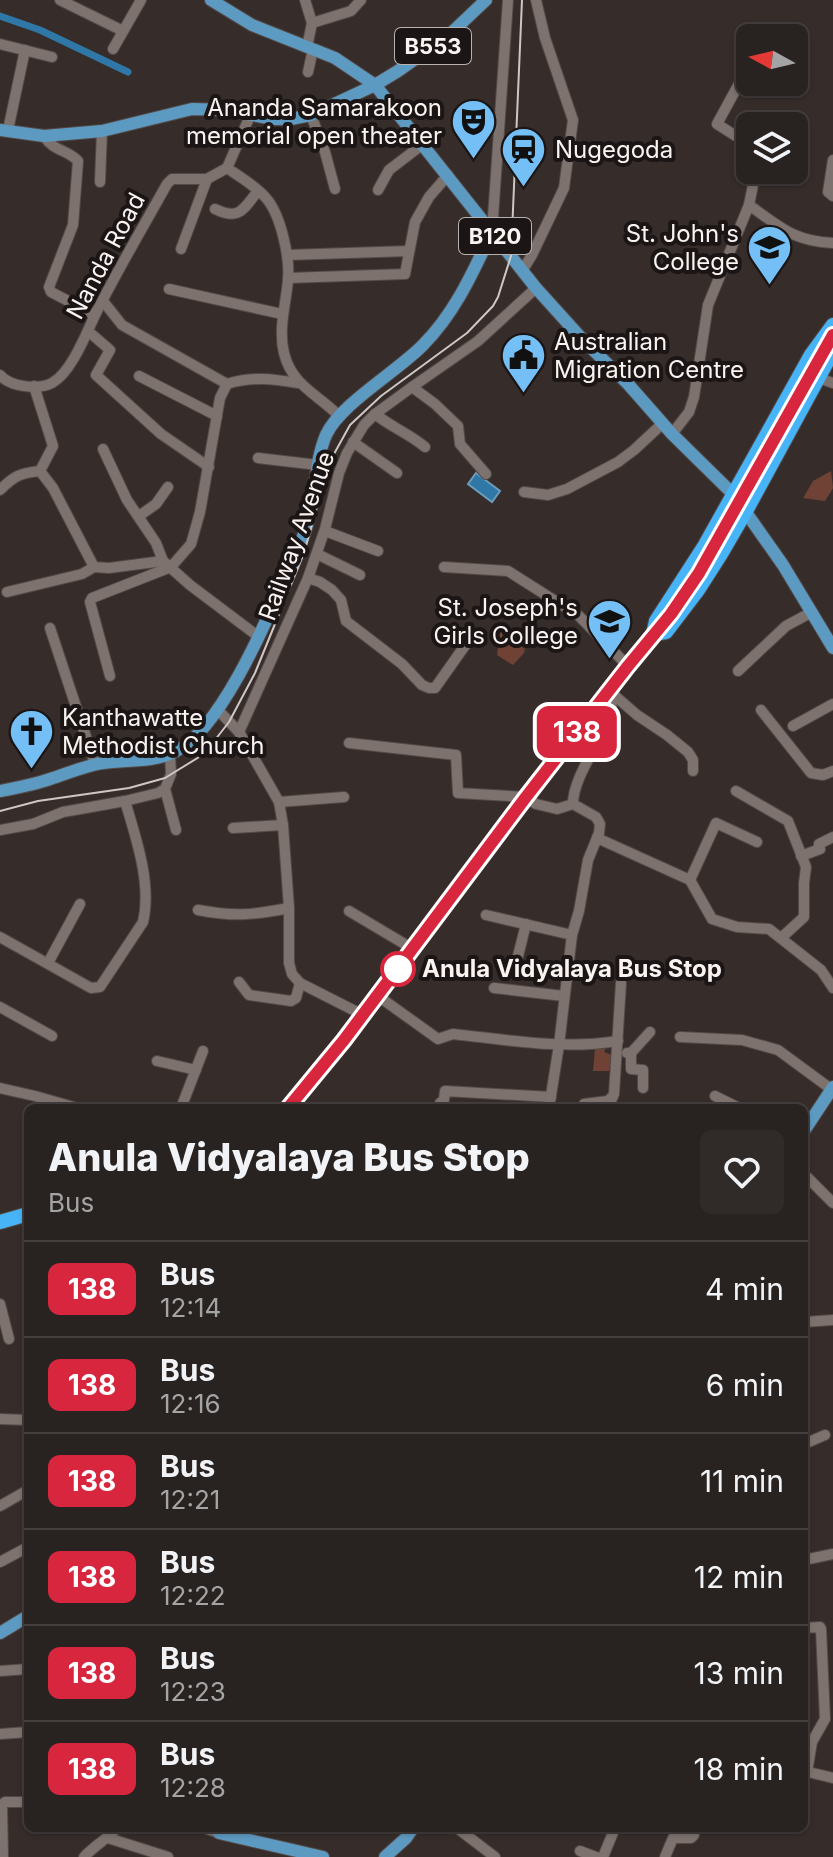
<!DOCTYPE html>
<style>
body{margin:0;font-family:Inter,sans-serif;background:#302a29;color:#f1f3f6;height:100vh;display:flex;flex-direction:column;font-size:30px;white-space:nowrap}
*{box-sizing:border-box;margin:0}
p{font-size:26px;color:#a5a4a5}
.icon{flex:none;width:44px;height:44px;fill:none;stroke:currentColor;stroke-width:2;stroke-linecap:round;stroke-linejoin:round}
.map{position:relative;flex:1;overflow:hidden}
.details{position:absolute;left:24px;top:1104px;width:784px;height:728px;display:flex;flex-direction:column;background:#282220;border-radius:12px;box-shadow:0 2px 6px #0004,0 0 0 2px #443f3e}
.details>*{flex:none}
.badge{padding:0 16px;border-radius:12px;font-size:28px;line-height:52px}
.needle{width:52px;rotate:278deg}
.buttons{position:absolute;left:736px;top:24px;display:grid;gap:16px}
.buttons a{display:grid;place-items:center;width:72px;height:72px;border-radius:12px;background:#282220;box-shadow:0 2px 6px #0004,0 0 0 2px #443f3e;font-size:40px}
.map>.badge{position:absolute;translate:-50% -50%;box-shadow:0 0 0 4px #fff}
.round{display:grid;place-items:center;flex:none;width:84px;height:84px;border-radius:12px;background:#302a29}
.summary{display:flex;align-items:center;justify-content:space-between;height:136px;padding:0 24px}
h1{font-size:38px;font-weight:800;line-height:60px}
ul{padding:0;list-style:none}
li{display:flex;align-items:center;gap:24px;height:96px;padding:0 24px;border-top:2px solid #443f3e}
li div{flex:1}
li b{display:block;font-size:30px}
li em{font-style:normal}
li .badge{min-width:88px;font-weight:700;text-align:center}
.map>svg:first-child{display:block}
</style>
<div class="map">
<svg width="833" height="1857" viewBox="0 0 833 1857">
<rect width="100%" height="100%" fill="#362d2a"/>
<!-- green -->
<g fill="#704235">
<path d="M 831,471 L 833,488 L 825,501 L 803,498 L 813,481 Z"/>
<path d="M 509,628 L 527,636 L 524,653 L 513,665 L 497,655 L 500,633 Z"/>
<path d="M 606,1048 L 604,1052 L 612,1055 L 609,1071 L 593,1071 L 595,1049 Z"/>
</g>
<!-- water -->
<path fill="#2e77a6" stroke="#6b9cbc" stroke-width="2" d="M 476,473 L 500,491 L 492,502 L 468,484 Z"/>
<g fill="none" stroke-linecap="round" stroke-linejoin="round">
<!-- canal -->
<path stroke="#2e77a6" stroke-width="7" d="M 0,16 L 40,30 L 128,72"/>
<defs>
<g id="minor">
<path d="M 60,0 L 123,31"/>
<path d="M 305,0 L 312,23"/>
<path d="M 0,44 L 52,57"/>
<path d="M 307,47 L 312,23 L 351,11 L 361,0"/>
<path d="M 113,49 L 141,0"/>
<path d="M 747,69 L 717,124 L 750,145"/>
<path d="M 308,72 L 313,49"/>
<path d="M 311,115 L 325,152 L 335,189"/>
<path d="M 8,130 L 25,50"/>
<path d="M 44,136 C 54,152 67,149 78,161 L 73,225 L 49,287 L 51,292 L 95,315"/>
<path d="M 833,160 L 828,192 L 833,196"/>
<path d="M 227,168 C 240,177 256,186 266,198 C 281,215 290,258 288,280 C 286,304 278,329 284,353 C 292,386 318,394 339,416"/>
<path d="M 227,168 L 250,116"/>
<path d="M 100,182 L 102,131"/>
<path d="M 378,190 L 389,170 L 423,144"/>
<path d="M 749,205 C 780,227 793,241 833,243"/>
<path d="M 215,209 C 240,221 243,209 258,191"/>
<path d="M 492,232 L 508,0"/>
<path d="M 181,249 L 207,179"/>
<path d="M 287,255 L 409,251"/>
<path d="M 522,271 L 532,255 L 564,188 L 573,120 L 545,38 L 536,0"/>
<path d="M 288,278 L 405,274 L 415,222 L 429,197 L 448,175"/>
<path d="M 169,289 L 282,314"/>
<path d="M 103,301 L 122,325 L 227,384"/>
<path d="M 88,331 L 110,350 L 96,375 L 161,434 L 209,467"/>
<path d="M 0,375 C 10,387 38,390 52,383 C 71,373 86,334 95,315 C 117,271 143,227 167,184 L 172,179 L 207,179 L 227,168"/>
<path d="M 139,376 L 217,416"/>
<path d="M 819,378 L 833,383"/>
<path d="M 34,386 L 53,446 L 40,471"/>
<path d="M 412,387 L 435,404 L 458,426 L 460,444 L 486,474"/>
<path d="M 375,414 C 391,427 410,434 425,447"/>
<path d="M 672,434 L 689,412 L 694,397 L 708,305 L 749,205 L 756,170"/>
<path d="M 353,442 L 397,473"/>
<path d="M 103,449 L 127,500 L 156,543 L 163,561"/>
<path d="M 258,458 L 318,465"/>
<path d="M 0,490 C 14,476 20,473 40,471 L 53,488 L 94,567 L 109,568 L 163,561 L 190,585 L 259,637"/>
<path d="M 524,492 L 548,495 L 567,489 L 618,462 L 634,450 L 662,424"/>
<path d="M 139,516 L 156,504 L 168,487"/>
<path d="M 325,531 L 378,551"/>
<path d="M 317,554 L 360,575"/>
<path d="M 444,567 L 508,571 L 579,616 L 628,666"/>
<path d="M 308,578 L 320,582 L 332,590 L 341,600 L 346,621 L 402,664 L 422,685 L 429,688 L 435,688 L 471,637"/>
<path d="M 7,592 L 82,574 L 94,567"/>
<path d="M 50,628 L 95,764"/>
<path d="M 738,671 L 786,626 L 812,612"/>
<path d="M 110,676 L 90,602 L 92,598 L 171,567 L 191,544 L 200,512 L 220,398 L 227,384 C 252,376 273,379 298,383"/>
<path d="M 614,695 L 637,715 L 667,735 L 688,752 L 693,760 L 693,771"/>
<path d="M 218,710 L 239,732 L 279,802 L 283,825 L 289,908 L 289,963 L 292,974 L 300,983 L 363,1015"/>
<path d="M 761,710 L 811,773 L 823,775 L 833,771"/>
<path d="M 793,726 L 833,704"/>
<path d="M 239,732 L 308,578 L 325,529 L 339,473 L 347,453 L 364,425 L 375,414 L 412,387 L 478,341 L 536,288"/>
<path d="M 349,743 L 456,755 L 458,793 L 526,797 L 536,804 L 557,809 L 573,804"/>
<path d="M 170,755 L 171,774 L 165,789 L 176,830"/>
<path d="M 736,791 L 788,821 L 806,867 L 804,883 L 804,917 L 781,938"/>
<path d="M 279,802 L 344,797"/>
<path d="M 233,828 L 283,825"/>
<path d="M 0,830 L 33,824 L 63,812 L 125,801 L 158,793 L 165,789"/>
<path d="M 597,838 L 690,880 L 712,919 L 737,927 L 769,929 L 821,970 L 833,988"/>
<path d="M 801,856 L 820,849 L 819,844 L 833,837"/>
<path d="M 690,880 L 716,823 L 757,842"/>
<path d="M 198,910 C 235,917 253,915 289,908"/>
<path d="M 349,911 L 413,949"/>
<path d="M 486,915 L 572,935"/>
<path d="M 0,937 L 91,988 L 100,987 L 143,922 C 152,884 136,838 125,801"/>
<path d="M 518,956 L 526,924"/>
<path d="M 48,963 L 80,904"/>
<path d="M 239,982 L 249,995 L 291,1001 L 296,998 L 300,983"/>
<path d="M 494,988 L 564,996"/>
<path d="M 378,996 L 438,1039 L 453,1034 C 509,1040 562,1050 618,1041"/>
<path d="M 0,1007 L 52,1036"/>
<path d="M 680,1037 L 742,1040 L 778,1050 L 831,1089"/>
<path d="M 627,1053 L 631,1053 L 650,1032"/>
<path d="M 631,1053 L 631,1069 L 643,1070 L 643,1088"/>
<path d="M 157,1061 L 196,1070"/>
<path d="M 0,1088 L 35,1096 L 77,1108"/>
<path d="M 715,1096 L 739,1108"/>
<path d="M 584,1104 L 608,1101 L 613,1096"/>
<path d="M 181,1108 L 203,1051"/>
<path d="M 439,1108 L 440,1103 L 444,1100 L 445,1091 L 551,1097"/>
<path d="M 549,1108 L 559,1045 L 572,935 L 579,911 L 588,860 L 599,833 L 600,824 L 596,817 L 573,804 C 573,779 596,749 606,725 C 611,714 612,700 615,687"/>
<path d="M 608,1108 L 614,1094 L 621,983"/>
<path d="M 804,1174 L 833,1203"/>
<path d="M 0,1304 L 9,1339"/>
<path d="M 804,1322 L 833,1320"/>
<path d="M 0,1419 L 28,1420"/>
<path d="M 804,1444 L 825,1435"/>
<path d="M 0,1506 L 28,1490"/>
<path d="M 804,1560 L 833,1554"/>
<path d="M 0,1562 L 28,1547"/>
<path d="M 804,1628 L 820,1627 L 821,1629 L 825,1719 L 812,1742 L 807,1772"/>
<path d="M 0,1671 L 28,1669"/>
<path d="M 0,1734 L 28,1732"/>
<path d="M 804,1771 L 833,1778"/>
<path d="M 204,1828 L 219,1833"/>
<path d="M 457,1828 L 495,1857"/>
<path d="M 108,1838 L 168,1857"/>
<path d="M 580,1851 L 596,1857"/>
<path d="M 3,1857 L 2,1805 L 5,1802 L 28,1802"/>
<path d="M 84,1857 C 94,1846 107,1839 117,1828"/>
<path d="M 603,1857 L 615,1828"/>
<path d="M 665,1857 L 673,1838 L 691,1838 L 694,1835 L 693,1828"/>
</g>
<g id="major">
<path d="M 211,0 L 252,25 L 335,58 L 375,85 L 536,288 L 583,340 L 628,384 L 672,434 L 733,494 L 783,565 L 833,648"/>
<path d="M 0,130 L 44,136 L 102,131 L 192,109 L 226,110 L 273,119 L 291,119 L 311,115 L 375,85 L 398,71 L 449,35 L 486,0"/>
<path d="M 0,791 C 16,788 32,785 47,780 C 62,775 78,769 93,765 C 120,758 150,765 176,751 C 219,730 263,629 282,585 C 292,564 303,541 309,518 C 316,491 315,461 326,435 C 340,404 398,371 423,345 C 455,313 473,272 492,232"/>
<path d="M 804,1131 L 833,1087"/>
<path d="M 0,1633 L 28,1616"/>
<path d="M 220,1828 L 219,1833 L 323,1857"/>
<path d="M 385,1857 L 406,1838 L 413,1828"/>
</g>
<g id="highway">
<path d="M 833,325 L 811,355 L 705,545 L 656,621 L 653,634 L 666,632 L 698,590 L 721,554 L 746,511 L 833,351"/>
<path d="M 288,1108 L 344,1040 L 526,797 L 659,627"/>
<path d="M 0,1222 L 28,1214"/>
</g>
</defs>
<!-- minor casing -->
<use href="#minor" stroke="#534a48" stroke-width="12"/>
<!-- major casing -->
<use href="#major" stroke="#534a48" stroke-width="14"/>
<!-- highway casing -->
<use href="#highway" stroke="#534a48" stroke-width="16"/>
<!-- minor -->
<use href="#minor" stroke="#7d726e" stroke-width="10"/>
<!-- major -->
<use href="#major" stroke="#5d9ac1" stroke-width="12"/>
<!-- highway -->
<use href="#highway" stroke="#47b4f8" stroke-width="14"/>
<!-- rail -->
<path stroke="#cfc7c5" stroke-width="2" d="M 0,811 L 38,801 L 129,788 L 165,778 L 204,754 L 229,722 L 255,673 L 304,553 L 329,463 L 350,425 L 381,396 L 467,333 L 493,306 L 498,297 L 511,256 L 522,0"/>
<defs>
<path id="highway-bridge" d="M 671,614 L 699,573 L 822,355"/>
</defs>
<!-- highway-bridge casing -->
<use href="#highway-bridge" stroke="#534a48" stroke-width="16" stroke-linecap="butt"/>
<!-- highway-bridge -->
<use href="#highway-bridge" stroke="#47b4f8" stroke-width="14"/>
</g>
<g fill="none" stroke-linecap="round" stroke-linejoin="round">
<defs>
<path id="line" d="M 288,1108 L 344,1040 L 526,797 L 628,666 L 671,614 L 699,573 L 833,335"/>
</defs>
<!-- line casing -->
<use href="#line" stroke="#fff" stroke-width="18"/>
<!-- line -->
<use href="#line" stroke="#d7263d" stroke-width="12"/>
</g>
<!-- icons -->
<defs>
<symbol id="theatre-pin" viewBox="-11 -11 22 30"><path d="M0 17L-7.5 6A9.5 9.5 0 1 1 7.5 6Z" fill="#74c0f6" stroke="#1b1615"/><path d="M-5-5.5Q0-4 5-5.5V0Q5 5 0 6Q-5 5-5 0ZM-3.3-2.5H-1v1.5H-3.3ZM1-2.5H3.3v1.5H1ZM-2.8 1Q0 5.5 2.8 1Z" fill="#111"/></symbol>
<symbol id="station-pin" viewBox="-11 -11 22 30"><path d="M0 17L-7.5 6A9.5 9.5 0 1 1 7.5 6Z" fill="#74c0f6" stroke="#1b1615"/><path d="M-3-6H3Q5-6 5-4V2Q5 4 3 4L4.5 6H3L1.5 4h-3L-3 6H-4.5L-3 4Q-5 4-5 2V-4Q-5-6-3-6ZM-3.5-4v3h7v-3ZM-3.5 1v1.5H-2V1ZM2 1v1.5H3.5V1Z" fill="#111"/></symbol>
<symbol id="school-pin" viewBox="-11 -11 22 30"><path d="M0 17L-7.5 6A9.5 9.5 0 1 1 7.5 6Z" fill="#74c0f6" stroke="#1b1615"/><path d="M0-5L7-2L0 1L-7-2ZM-4 1L0 2.5L4 1V4Q0 6-4 4Z" fill="#111"/></symbol>
<symbol id="civic-pin" viewBox="-11 -11 22 30"><path d="M0 17L-7.5 6A9.5 9.5 0 1 1 7.5 6Z" fill="#74c0f6" stroke="#1b1615"/><path d="M-.6-6.5H3V-4.5H.6V-3L4-1V1h2V6H-6V1h2V-1L-.6-3ZM-1.2 2.5V6h2.4V2.5Z" fill="#111"/></symbol>
<symbol id="church-pin" viewBox="-11 -11 22 30"><path d="M0 17L-7.5 6A9.5 9.5 0 1 1 7.5 6Z" fill="#74c0f6" stroke="#1b1615"/><path d="M-1.2-6h2.4v3.5h3.3v2.4h-3.3V6h-2.4V-.1h-3.3v-2.4h3.3Z" fill="#111"/></symbol>
</defs>
<g fill-rule="evenodd">
<use href="#theatre-pin" x="448" y="96" width="51" height="69"/>
<use href="#station-pin" x="498" y="124" width="51" height="69"/>
<use href="#school-pin" x="744" y="222" width="51" height="69"/>
<use href="#civic-pin" x="498" y="330" width="51" height="69"/>
<use href="#school-pin" x="584" y="596" width="51" height="69"/>
<use href="#church-pin" x="6" y="706" width="51" height="69"/>
</g>
<!-- markers -->
<circle fill="#fff" stroke="#d7263d" stroke-width="4" cx="398" cy="969" r="16"/>
<g text-anchor="middle" stroke-width="8" stroke-linejoin="round" paint-order="stroke">
<!-- shield labels -->
<g fill="#1b1615" stroke="#b7b1af" stroke-width="2">
<rect x="395" y="28" width="76" height="36" rx="6"/>
<rect x="459" y="218" width="72" height="36" rx="6"/>
</g>
<g font-size="22" font-weight="bold" fill="#faf3f1">
<text x="433" y="54">B553</text>
<text x="495" y="244">B120</text>
</g>
<!-- poi labels -->
<g font-size="24" fill="#faf3f1" stroke="#1b1615" text-anchor="end">
<text x="442" y="116">Ananda Samarakoon<tspan x="442" dy="28">memorial open theater</tspan></text>
<text x="555" y="158" text-anchor="start">Nugegoda</text>
<text x="739" y="242">St. John's<tspan x="739" dy="28">College</tspan></text>
<text x="554" y="350" text-anchor="start">Australian<tspan x="554" dy="28">Migration Centre</tspan></text>
<text x="578" y="616">St. Joseph's<tspan x="578" dy="28">Girls College</tspan></text>
<text x="62" y="726" text-anchor="start">Kanthawatte<tspan x="62" dy="28">Methodist Church</tspan></text>
</g>
<!-- street labels -->
<g font-size="24" fill="#faf3f1" stroke="#1b1615">
<text transform="translate(106 256) rotate(-62)" y="8">Nanda Road</text>
<text transform="translate(297 536) rotate(-70)" y="8">Railway Avenue</text>
</g>
<!-- stop labels -->
<g font-size="24" font-weight="bold" fill="#faf3f1" stroke="#1b1615" text-anchor="start">
<text x="422" y="977">Anula Vidyalaya Bus Stop</text>
</g>
</g>
</svg>
<div class="buttons">
<a><svg class="needle" viewBox="-14 -14 28 28"><path d="M0-13l5 13h-10z" fill="#e53935"/><path d="M0 13l5-13h-10z" fill="#a5a4a5"/></svg></a>
<a><svg class="icon" aria-label="layers" viewBox="0 0 24 24"><path d="M12 4l9 5-9 5-9-5zM3 14l9 5 9-5"/></svg></a>
</div>
<b class="badge" style="left:577px;top:732px;background:#d7263d;color:#fff">138</b>
<section class="details">
<div class="summary"><div><h1>Anula Vidyalaya Bus Stop</h1><p>Bus</p></div><a class="round"><svg class="icon" aria-label="heart" viewBox="0 0 24 24"><path d="M12 20l-8-8c-3-5 5-10 8-4 3-6 11-1 8 4z"/></svg></a></div>
<ul>
<li><span class="badge" style="background:#d7263d;color:#fff">138</span><div><b>Bus</b><p>12:14</p></div><em>4 min</em></li>
<li><span class="badge" style="background:#d7263d;color:#fff">138</span><div><b>Bus</b><p>12:16</p></div><em>6 min</em></li>
<li><span class="badge" style="background:#d7263d;color:#fff">138</span><div><b>Bus</b><p>12:21</p></div><em>11 min</em></li>
<li><span class="badge" style="background:#d7263d;color:#fff">138</span><div><b>Bus</b><p>12:22</p></div><em>12 min</em></li>
<li><span class="badge" style="background:#d7263d;color:#fff">138</span><div><b>Bus</b><p>12:23</p></div><em>13 min</em></li>
<li><span class="badge" style="background:#d7263d;color:#fff">138</span><div><b>Bus</b><p>12:28</p></div><em>18 min</em></li>
</ul>
</section>
</div>
